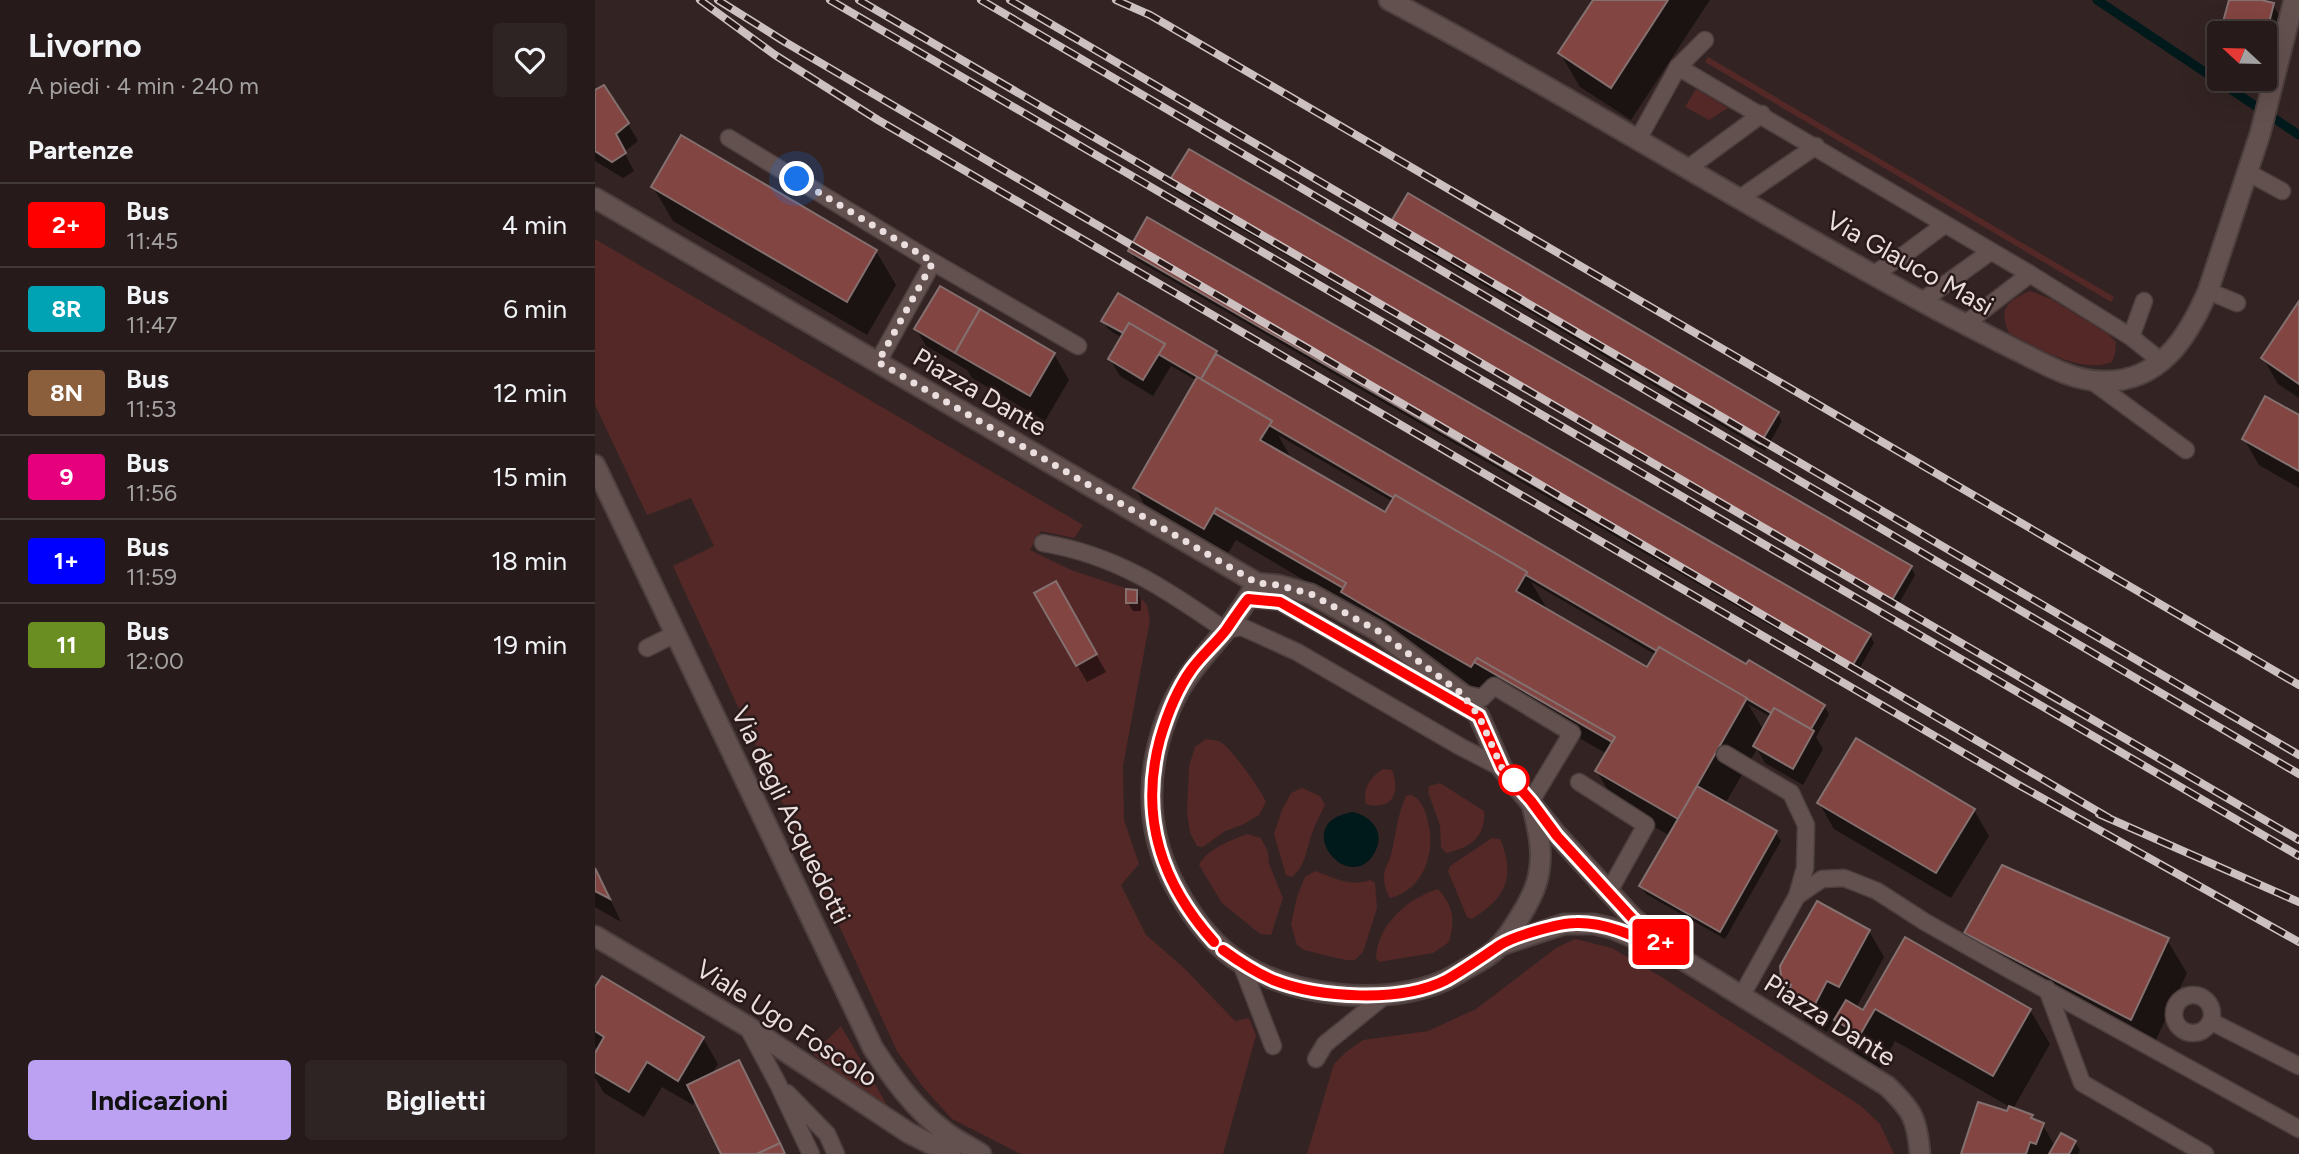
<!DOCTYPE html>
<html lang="it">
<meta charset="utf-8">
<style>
body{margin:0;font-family:Figtree,sans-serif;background:#2e2423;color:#f1f3f6;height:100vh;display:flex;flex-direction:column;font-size:26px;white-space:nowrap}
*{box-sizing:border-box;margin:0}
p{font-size:23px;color:#a4a1a2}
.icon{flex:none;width:38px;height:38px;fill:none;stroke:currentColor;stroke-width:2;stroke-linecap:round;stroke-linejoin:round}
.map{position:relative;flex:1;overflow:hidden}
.side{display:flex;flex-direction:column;background:#261b1a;width:595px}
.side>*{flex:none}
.badge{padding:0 14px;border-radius:5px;font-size:24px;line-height:46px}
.needle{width:46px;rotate:292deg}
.controls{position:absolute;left:1612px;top:21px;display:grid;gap:14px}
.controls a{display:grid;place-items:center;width:70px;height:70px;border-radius:7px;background:#261b1a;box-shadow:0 7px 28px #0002,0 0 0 2px #423939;font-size:35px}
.you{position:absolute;width:35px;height:35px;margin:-18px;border:5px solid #fff;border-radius:50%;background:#1a73e8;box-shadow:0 0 0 10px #1a73e833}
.map>.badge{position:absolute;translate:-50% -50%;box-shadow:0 0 0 4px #fff}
h2{padding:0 28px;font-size:26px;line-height:63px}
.round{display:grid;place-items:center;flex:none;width:74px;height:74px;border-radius:7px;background:#2e2423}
.summary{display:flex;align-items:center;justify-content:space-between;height:119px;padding:0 28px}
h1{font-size:33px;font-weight:700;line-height:52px}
.primary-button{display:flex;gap:14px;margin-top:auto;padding:14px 28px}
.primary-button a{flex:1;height:80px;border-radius:7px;background:#bca0f2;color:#111;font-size:28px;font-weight:700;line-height:80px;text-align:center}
.primary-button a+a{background:#2e2423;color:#f1f3f6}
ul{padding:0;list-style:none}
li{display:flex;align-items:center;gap:21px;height:84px;padding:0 28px;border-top:2px solid #423939}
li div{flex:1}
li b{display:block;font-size:26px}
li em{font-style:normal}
li .badge{min-width:77px;font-weight:700;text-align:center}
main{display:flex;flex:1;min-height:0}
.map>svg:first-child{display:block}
</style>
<main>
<section class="side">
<div class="summary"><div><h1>Livorno</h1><p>A piedi · 4 min · 240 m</p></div><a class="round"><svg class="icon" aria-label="heart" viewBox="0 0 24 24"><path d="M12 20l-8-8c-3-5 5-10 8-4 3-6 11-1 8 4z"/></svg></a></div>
<h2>Partenze</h2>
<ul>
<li><span class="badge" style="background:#f00;color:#fff">2+</span><div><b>Bus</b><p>11:45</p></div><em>4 min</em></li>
<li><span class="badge" style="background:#00a3b4;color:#fff">8R</span><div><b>Bus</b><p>11:47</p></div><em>6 min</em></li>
<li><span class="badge" style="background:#8b5e3c;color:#fff">8N</span><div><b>Bus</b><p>11:53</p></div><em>12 min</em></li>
<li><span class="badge" style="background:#e6007e;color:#fff">9</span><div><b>Bus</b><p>11:56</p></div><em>15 min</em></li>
<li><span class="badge" style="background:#00f;color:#fff">1+</span><div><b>Bus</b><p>11:59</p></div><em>18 min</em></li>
<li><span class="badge" style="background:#6b8e23;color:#fff">11</span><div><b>Bus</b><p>12:00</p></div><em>19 min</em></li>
</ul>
<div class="primary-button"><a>Indicazioni</a><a>Biglietti</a></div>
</section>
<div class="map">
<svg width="1704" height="1154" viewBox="0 0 1704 1154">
<rect width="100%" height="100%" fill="#332423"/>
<!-- green -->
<g fill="#532827">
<path d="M 1113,57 L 1519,297 L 1516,302 L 1110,62 Z"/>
<path d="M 1101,89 L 1133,108 L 1114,120 L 1090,107 Z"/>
<path d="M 0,239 L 488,525 L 479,538 L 446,531 L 435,550 L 476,570 L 539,591 L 552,605 L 555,620 L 528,766 L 529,820 L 544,864 L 526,885 L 551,935 L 589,968 L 640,1021 L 654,1018 L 661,1035 L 628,1154 L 426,1154 L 357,1119 L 328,1087 L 302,1051 L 78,566 L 119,546 L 96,498 L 52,515 L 0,405 Z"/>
<path d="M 1435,291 L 1456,299 L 1513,334 L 1521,342 L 1520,354 L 1517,362 C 1485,375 1442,347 1414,333 C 1403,308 1412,301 1435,291 Z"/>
<path d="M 611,739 C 617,740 623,740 627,743 C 638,751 666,790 671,802 L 664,815 L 647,825 L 630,831 L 608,847 L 602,846 L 595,833 L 592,812 L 594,766 L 600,747 Z"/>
<path d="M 788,769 L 797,770 C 806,793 797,811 771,804 C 767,789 775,777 788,769 Z"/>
<path d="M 845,783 L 889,811 C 891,837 875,848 851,853 L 846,847 L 845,825 L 833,792 L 834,786 Z"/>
<path d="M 707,788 L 725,796 L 730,805 C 726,813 721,822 718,831 C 711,848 712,864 697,877 L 691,875 L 679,834 L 687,810 L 696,793 Z"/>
<path d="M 817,795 C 826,799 831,812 833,822 C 841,852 829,890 795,898 C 791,891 789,885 789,876 C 789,868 794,863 796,855 C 801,835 802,815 811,796 Z"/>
<path d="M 652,834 L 666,838 L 673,852 L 674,864 L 688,898 L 676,935 L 665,934 L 627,903 L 604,865 C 612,849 636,840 652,834 Z"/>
<path d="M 897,838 L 905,839 C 921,876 911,898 877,919 L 872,917 L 853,871 L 855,866 Z"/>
<path d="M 720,871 C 740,878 754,887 775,880 L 780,883 L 782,908 L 768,952 L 760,960 L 750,960 L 709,950 L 702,945 L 696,924 L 702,897 L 710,877 Z"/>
<path d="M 843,889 C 859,908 860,919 854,942 L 838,953 L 784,962 L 781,958 C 782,925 813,898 843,889 Z"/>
<path d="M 980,939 L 1017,948 L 1068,978 L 1266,1106 L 1285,1124 L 1299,1154 L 712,1154 L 739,1064 L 751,1052 L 768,1040 L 833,1031 L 881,1009 L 961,948 Z"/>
<path d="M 246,1026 L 296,1112 L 218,1054 Z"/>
</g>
<!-- water -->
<path fill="#00191b" d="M 758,812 C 776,816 791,832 780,852 C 755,899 692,822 758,812 Z"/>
<!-- shadow -->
<g fill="#0007" fill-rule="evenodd">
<path d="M 1000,0 L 1115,0 L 1036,120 L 985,87 L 965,53 Z"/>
<path d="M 1635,0 L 1659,0 L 1678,5 L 1688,22 L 1672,81 L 1662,79 L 1670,79 L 1670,33 L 1627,33 Z"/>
<path d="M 0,92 L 33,124 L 43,141 L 29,152 L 39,171 L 28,178 L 0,161 Z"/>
<path d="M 575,183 L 1316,567 L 1320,575 L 1302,607 L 580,191 Z"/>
<path d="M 58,187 L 281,251 L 301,285 L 272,335 L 78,221 Z"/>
<path d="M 796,225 L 1182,413 L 1187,421 L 1170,451 L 801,233 Z"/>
<path d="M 535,251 L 1275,635 L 1279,643 L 1261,675 L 540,259 Z"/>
<path d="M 524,295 L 621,353 L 624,358 L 1152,667 L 1229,706 L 1234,714 L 1221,737 L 1228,749 L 1208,785 L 1170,763 L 1162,749 L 1130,804 L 1181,833 L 1186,841 L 1130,939 L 1051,894 L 1046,886 L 1075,836 L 1022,805 L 1002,772 L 1012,754 L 901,690 L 896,700 L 768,626 L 757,608 L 641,540 L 628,562 L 559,522 L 540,488 L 602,381 L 576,366 L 558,396 L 525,376 L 515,359 L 527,338 L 513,329 L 508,321 ZM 683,435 L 798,502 L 791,515 L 693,459 L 695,456 ZM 936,582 L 1061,655 L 1053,670 L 949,610 L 951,607 ZM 1153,704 L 1176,717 L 1169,731 Z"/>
<path d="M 1704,304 L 1704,398 L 1683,384 L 1668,358 Z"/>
<path d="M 321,329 L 459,354 L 474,380 L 450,421 L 377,378 L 372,370 L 331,346 Z"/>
<path d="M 1671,398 L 1704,417 L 1704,488 L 1664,465 L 1649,439 Z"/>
<path d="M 460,583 L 511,672 L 492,682 L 441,594 Z"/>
<path d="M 541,591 L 546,599 L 546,611 L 538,611 L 533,603 Z"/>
<path d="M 1224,803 L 1379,810 L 1394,836 L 1356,898 L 1239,829 Z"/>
<path d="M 0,867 L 26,922 L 0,907 Z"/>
<path d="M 1274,931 L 1289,957 L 1261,1008 L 1269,1012 L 1310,939 L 1435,1010 L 1455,1044 L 1418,1109 L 1437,1116 L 1440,1122 L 1447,1124 L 1460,1146 L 1480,1142 L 1485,1150 L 1483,1154 L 1368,1154 L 1413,1113 L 1415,1107 L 1300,1041 L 1285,1068 L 1261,1054 L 1240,1018 L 1232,1032 L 1210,1020 L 1187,978 Z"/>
<path d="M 1371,933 L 1572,940 L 1592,973 L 1555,1053 L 1391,967 Z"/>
<path d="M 0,990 L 108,1038 L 123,1064 L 116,1075 L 143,1062 L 190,1154 L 127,1154 L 101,1100 L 98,1105 L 67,1087 L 49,1117 L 9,1093 L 0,1078 L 0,1056 L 4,1050 L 0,1047 Z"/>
</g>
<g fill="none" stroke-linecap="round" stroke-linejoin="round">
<!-- stream -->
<path stroke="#00191b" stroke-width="9" d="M 1502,0 L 1704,135"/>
</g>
<!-- building -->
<g fill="#834542" stroke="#83706f" stroke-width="2">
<path d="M 998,0 L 1073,0 L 1016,88 L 963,53 Z"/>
<path d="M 1634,0 L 1666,0 L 1679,3 L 1670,39 L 1670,33 L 1625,33 Z"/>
<path d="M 9,85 L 34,123 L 21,134 L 31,153 L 17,162 L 0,151 L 0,90 Z"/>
<path d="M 86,135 L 282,250 L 252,302 L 56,187 Z"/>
<path d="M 594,149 L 1317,566 L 1297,600 L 573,183 Z"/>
<path d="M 813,193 L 1184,412 L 1165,444 L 794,225 Z"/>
<path d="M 552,217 L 1276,634 L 1256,668 L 533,251 Z"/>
<path d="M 345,286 L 385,309 L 360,353 L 319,329 Z"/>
<path d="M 523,293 L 622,351 L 606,379 L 563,354 L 570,344 L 534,323 L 528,333 L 506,321 Z"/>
<path d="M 1704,301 L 1704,384 L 1666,358 Z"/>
<path d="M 385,309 L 460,353 L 435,396 L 360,353 Z"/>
<path d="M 534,323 L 570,344 L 548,380 L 513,359 Z"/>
<path d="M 621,354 L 1151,664 L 1154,660 L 1230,705 L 1216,729 L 1179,708 L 1176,713 L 1064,647 L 1062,651 L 931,575 L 932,572 L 800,495 L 799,498 L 674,425 L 677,421 L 606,379 Z"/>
<path d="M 602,377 L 677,421 L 665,440 L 790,512 L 800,495 L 932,572 L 921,591 L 1052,667 L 1064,647 L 1152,698 L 1083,819 L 1000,771 L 1020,737 L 882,658 L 876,667 L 790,618 L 746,592 L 751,583 L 621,508 L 609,529 L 538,488 Z"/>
<path d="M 1670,396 L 1704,415 L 1704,471 L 1647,439 Z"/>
<path d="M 621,508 L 751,583 L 748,588 L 619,513 Z"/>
<path d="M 461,581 L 502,654 L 481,666 L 439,593 Z"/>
<path d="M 531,589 L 542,590 L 542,603 L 531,603 Z"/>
<path d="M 882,658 L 1020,737 L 1017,742 L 879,662 Z"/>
<path d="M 1179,708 L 1219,731 L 1198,769 L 1158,746 Z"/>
<path d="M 1261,738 L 1380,809 L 1341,873 L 1222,803 Z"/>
<path d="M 1102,786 L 1182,831 L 1125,932 L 1044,886 Z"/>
<path d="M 1407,865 L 1574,938 L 1536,1020 L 1369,933 Z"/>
<path d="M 0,868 L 15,899 L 0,891 Z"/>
<path d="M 1222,901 L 1275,930 L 1244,987 L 1232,981 L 1218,1008 L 1193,994 L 1196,985 L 1186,978 L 1185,966 Z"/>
<path d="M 1310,937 L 1436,1009 L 1398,1076 L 1280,1009 L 1265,1035 L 1239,1020 L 1251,1000 L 1268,1010 Z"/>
<path d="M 7,976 L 109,1037 L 83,1081 L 52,1062 L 34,1092 L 0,1072 L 0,1053 L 9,1037 L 0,1031 L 0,987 Z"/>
<path d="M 144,1060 L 185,1143 L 162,1154 L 126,1154 L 92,1085 Z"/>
<path d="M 1383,1102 L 1412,1111 L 1414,1106 L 1438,1115 L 1436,1118 L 1449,1123 L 1441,1144 L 1435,1142 L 1431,1154 L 1366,1154 Z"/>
<path d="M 1466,1133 L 1481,1141 L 1474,1154 L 1454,1154 Z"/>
<path d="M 185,1143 L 190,1154 L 162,1154 Z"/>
</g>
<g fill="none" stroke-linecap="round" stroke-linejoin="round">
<defs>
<g id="service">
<path d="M 1083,67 L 1435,274 L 1536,337 L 1566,361"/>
<path d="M 134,138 L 338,262 L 283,362"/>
<path d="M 1042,141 L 1083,67 L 1110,40"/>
<path d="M 1092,169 L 1167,114"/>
<path d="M 1652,172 L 1687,191"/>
<path d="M 1145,198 L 1221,146"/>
<path d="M 338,262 L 483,346"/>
<path d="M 1279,274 L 1310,254 L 1349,225"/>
<path d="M 1613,291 L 1642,303"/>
<path d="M 1327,301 L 1395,252"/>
<path d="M 1370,324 L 1435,274"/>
<path d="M 1536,337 L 1549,301"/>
<path d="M 1497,381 L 1591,450"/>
<path d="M 448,543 C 521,555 571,589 630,630 L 647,627 L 702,652 L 866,747 L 907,768"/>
<path d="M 653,599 L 685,602 L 879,713"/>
<path d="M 52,648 L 80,634"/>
<path d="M 866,693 L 887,698 L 899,686 L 977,733 L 936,801"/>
<path d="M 1130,754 L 1196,793 L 1211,825 L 1210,868 L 1202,896"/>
<path d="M 984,782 L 1051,825 L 1013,893"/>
<path d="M 646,963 L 678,1046"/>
<path d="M 1452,989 L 1487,1083 L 1610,1154"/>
<circle cx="1598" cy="1014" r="19"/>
<path d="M 1147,995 L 1202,896 L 1227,879 L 1249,878 L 1282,891 L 1330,922 L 1415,970 L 1704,1129"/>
<path d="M 1617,1022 L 1704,1066"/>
<path d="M 152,1026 L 183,1084 L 216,1154"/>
<path d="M 721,1059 L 730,1044 L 793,993"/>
<path d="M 192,1093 L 232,1134 L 241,1154"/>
</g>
<g id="minor">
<path d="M 794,0 C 980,98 1157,211 1343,310 C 1370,324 1397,338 1423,351 C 1450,364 1477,381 1507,381 C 1565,383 1593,337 1613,291 L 1665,134 L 1699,0"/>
<path d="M 0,198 L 662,583 L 683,585 L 716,594 L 783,631 L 866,693 L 884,716 L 907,768 L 963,836 L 1037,917 L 1082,956"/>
<path d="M 662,583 C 653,599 642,616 630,631 C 606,660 584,682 571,719 C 550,777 551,833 581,888 C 597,917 617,945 646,963 C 700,997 787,1006 846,982 C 856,978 865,972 874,967 C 885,961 896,955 904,946 C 913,937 920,925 926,915 C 934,902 942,887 944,872 C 948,850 943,829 938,809"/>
<path d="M 0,936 L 152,1026 L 314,1133 L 356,1154"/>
<path d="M 906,945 L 969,924 L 999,924 L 1016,928 L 1082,956 L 1292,1086 C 1317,1110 1322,1118 1325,1154"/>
</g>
<path id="secondary" d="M 0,465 L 278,1048 C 298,1079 319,1108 349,1131 C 360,1140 374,1146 386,1154"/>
</defs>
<!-- service casing -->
<use href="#service" stroke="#4d3f3e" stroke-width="19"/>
<!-- minor casing -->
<use href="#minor" stroke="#4d3f3e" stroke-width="23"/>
<!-- secondary casing -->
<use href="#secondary" stroke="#4d3f3e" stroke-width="23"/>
<!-- service -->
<use href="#service" stroke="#63514f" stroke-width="16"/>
<!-- minor -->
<use href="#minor" stroke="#63514f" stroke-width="19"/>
<!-- secondary -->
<use href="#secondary" stroke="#63514f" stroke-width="19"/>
<defs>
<g id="rail">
<path d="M 105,0 L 180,55 L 283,120 L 1422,784 L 1704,942"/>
<path d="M 123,0 L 190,42 L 1514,818"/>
<path d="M 235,0 L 1704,856"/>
<path d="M 264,0 L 1704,840"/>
<path d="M 386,0 L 1704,774"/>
<path d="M 415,0 L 1704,755"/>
<path d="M 521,0 L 555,15 L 1704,685"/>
<path d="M 1504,814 L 1704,902"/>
</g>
</defs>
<!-- rail casing -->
<use href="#rail" stroke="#ccc1c0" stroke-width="8"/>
<!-- rail -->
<use href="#rail" stroke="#291a19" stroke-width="5" stroke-dasharray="16" stroke-linecap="butt"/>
</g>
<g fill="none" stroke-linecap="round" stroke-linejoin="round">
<defs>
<path id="line" d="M 619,942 C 566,883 544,817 565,739 C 572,715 581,691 596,670 C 606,656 620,644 631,630 C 638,620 645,609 653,599 L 685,602 L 884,716 L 907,768 L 936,801 L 962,836 L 1037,918 L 1082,956 C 1050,942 1017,922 981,923 C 964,923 919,936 905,945 C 887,957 870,969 851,980 C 806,1003 724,998 678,980 C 660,972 643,961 628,950"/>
</defs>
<!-- line casing -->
<use href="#line" stroke="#fff" stroke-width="16"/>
<!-- line -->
<use href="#line" stroke="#f00" stroke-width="10"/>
<!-- walk -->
<path stroke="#eadfde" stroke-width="7" stroke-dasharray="0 12.6" d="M 202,179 L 338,262 L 283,362 L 662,583 L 683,585 L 716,594 L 783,631 L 866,693 L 884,716 L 907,768 L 919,780"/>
</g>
<!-- markers -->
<circle fill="#fff" stroke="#f00" stroke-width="3.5" cx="919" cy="780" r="14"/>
<g text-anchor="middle" stroke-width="5" stroke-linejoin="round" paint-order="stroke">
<!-- street labels -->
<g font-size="26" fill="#eadfde" stroke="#291a19">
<text transform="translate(1315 263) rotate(29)" y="9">Via Glauco Masi</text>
<text transform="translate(385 392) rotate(30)" y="9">Piazza Dante</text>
<text transform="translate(196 815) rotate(64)" y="9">Via degli Acquedotti</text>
<text transform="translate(1235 1020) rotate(32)" y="9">Piazza Dante</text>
<text transform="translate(192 1023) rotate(33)" y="9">Viale Ugo Foscolo</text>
</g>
</g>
</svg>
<div class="controls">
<a><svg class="needle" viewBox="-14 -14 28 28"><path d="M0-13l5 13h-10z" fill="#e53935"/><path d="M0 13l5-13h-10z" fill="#a4a1a2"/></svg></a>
</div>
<div class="you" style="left:202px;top:179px"></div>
<b class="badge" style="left:1066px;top:942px;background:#f00;color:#fff">2+</b>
</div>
</main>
